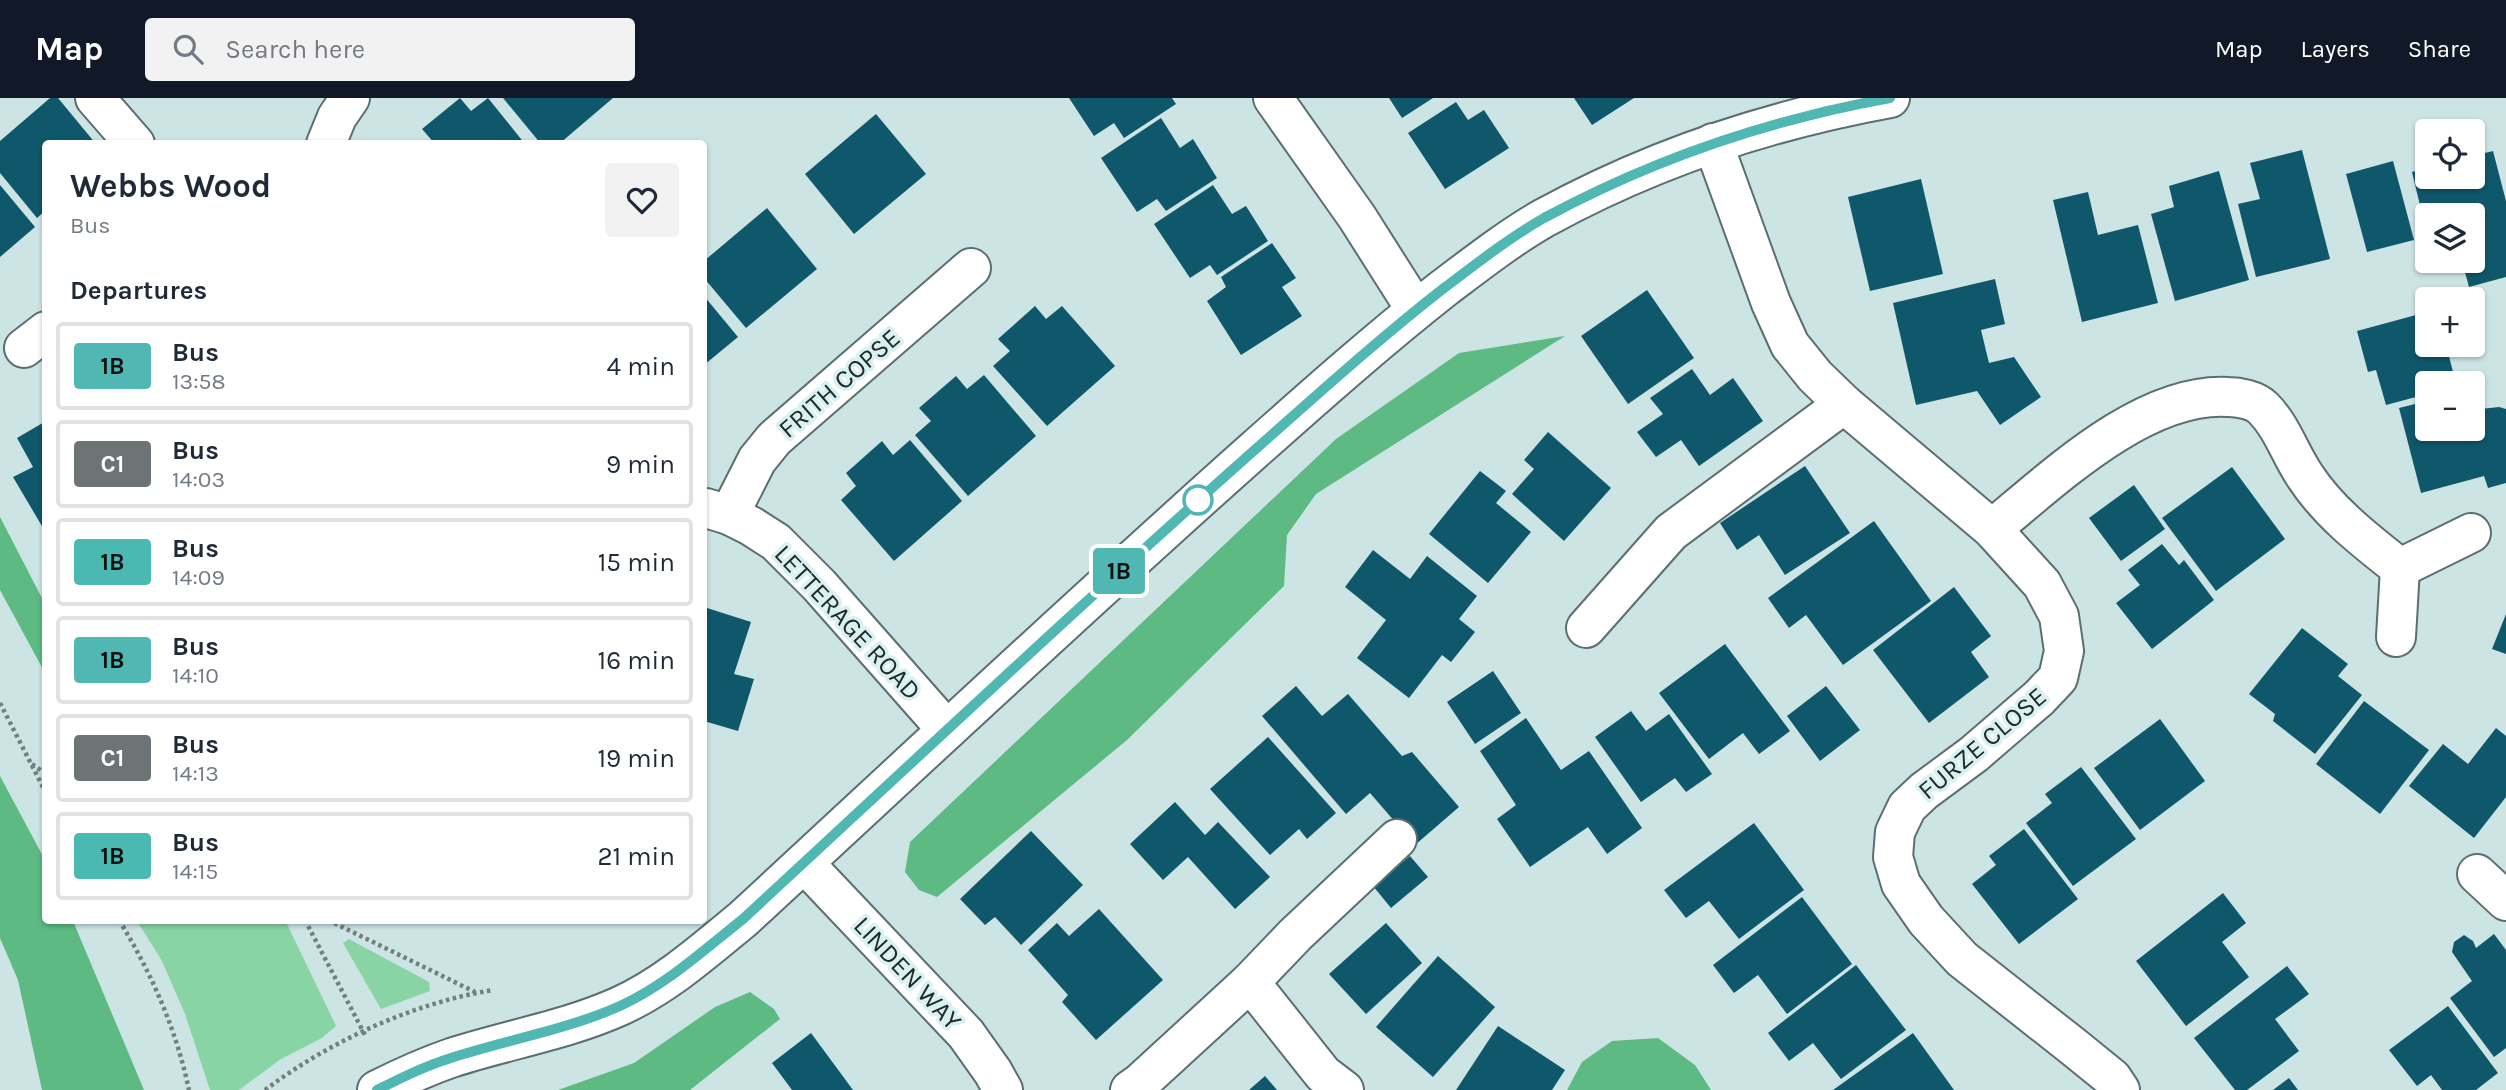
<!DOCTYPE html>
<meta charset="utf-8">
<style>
body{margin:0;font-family:Karla,sans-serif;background:#f2f2f3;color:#1f2937;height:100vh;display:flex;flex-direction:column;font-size:26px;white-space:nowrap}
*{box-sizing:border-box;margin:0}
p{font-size:23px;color:#747a83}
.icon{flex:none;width:38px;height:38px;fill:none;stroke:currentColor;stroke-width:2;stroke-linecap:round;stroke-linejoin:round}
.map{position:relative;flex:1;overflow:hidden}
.drawer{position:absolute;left:42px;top:42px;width:665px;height:784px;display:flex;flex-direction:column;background:#fff;border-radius:7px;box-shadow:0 2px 5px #0004}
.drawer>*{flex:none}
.badge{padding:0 14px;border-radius:5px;font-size:24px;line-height:46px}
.tools{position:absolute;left:2415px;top:21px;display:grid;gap:14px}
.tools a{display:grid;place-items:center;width:70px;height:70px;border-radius:7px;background:#fff;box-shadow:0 2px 5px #0004;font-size:35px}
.map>.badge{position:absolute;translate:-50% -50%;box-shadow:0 0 0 4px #fff}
h2{padding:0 28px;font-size:26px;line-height:63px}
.round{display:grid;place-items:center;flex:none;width:74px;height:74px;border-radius:7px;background:#f2f2f3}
.head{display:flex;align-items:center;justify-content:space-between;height:119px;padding:0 28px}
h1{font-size:33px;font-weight:700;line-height:52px}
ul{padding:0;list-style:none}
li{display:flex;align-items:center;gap:21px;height:88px;margin:0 14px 10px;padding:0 14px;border:4px solid #e0e1e3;border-radius:7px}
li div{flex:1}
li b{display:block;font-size:26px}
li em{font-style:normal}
li .badge{min-width:77px;font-weight:700;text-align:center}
header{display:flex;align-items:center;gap:42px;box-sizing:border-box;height:98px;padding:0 35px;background:#111827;color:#fff}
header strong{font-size:33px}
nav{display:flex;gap:38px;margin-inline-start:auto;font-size:24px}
.search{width:490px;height:63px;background:#f2f2f3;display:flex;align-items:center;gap:18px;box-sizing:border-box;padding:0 24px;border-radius:7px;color:#747a83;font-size:26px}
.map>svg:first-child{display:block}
</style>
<header>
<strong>Map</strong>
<div class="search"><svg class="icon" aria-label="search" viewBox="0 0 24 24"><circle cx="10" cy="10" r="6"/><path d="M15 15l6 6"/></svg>Search here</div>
<nav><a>Map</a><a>Layers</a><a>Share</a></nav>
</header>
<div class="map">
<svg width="2506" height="992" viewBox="0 0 2506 992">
<rect width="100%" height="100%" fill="#cde4e5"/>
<!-- green -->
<g fill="#88d4a4">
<path d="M 280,823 L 286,824 L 336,928 L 322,940 L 281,961 L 239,992 L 210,992 L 185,916 L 162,863 L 137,823 Z"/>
<path d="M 349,841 L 429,884 L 430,893 L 381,911 L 343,845 Z"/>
</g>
<!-- forest -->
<g fill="#5dba83">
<path d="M 1565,238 L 1316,396 L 1287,437 L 1284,488 L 1127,642 L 937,799 L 919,792 L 905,774 L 910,744 L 1336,341 L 1459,255 Z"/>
<path d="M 0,419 L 45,506 L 45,575 L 0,492 Z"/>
<path d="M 0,678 L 45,762 L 46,822 L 73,823 L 144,992 L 42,992 L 18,882 L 0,840 Z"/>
<path d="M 750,894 L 774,911 L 780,921 L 690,992 L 558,992 L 634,965 L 715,909 Z"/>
<path d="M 1658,940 L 1695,967 L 1711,992 L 1567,992 L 1582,964 L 1612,943 Z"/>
</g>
<!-- building -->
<g fill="#0f586b">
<path d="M 50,0 L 58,0 L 96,46 L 46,46 L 46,112 L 37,120 L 0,75 L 0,43 Z"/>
<path d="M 460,0 L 471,13 L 488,0 L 525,46 L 435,46 L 422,31 Z"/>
<path d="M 503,0 L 613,0 L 559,46 L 541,46 Z"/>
<path d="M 1069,0 L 1172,0 L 1176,6 L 1124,40 L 1114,25 L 1094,38 Z"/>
<path d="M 1389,0 L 1433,0 L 1402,20 Z"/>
<path d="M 1574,0 L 1634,0 L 1592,27 Z"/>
<path d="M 1456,4 L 1468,22 L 1484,12 L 1509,50 L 1445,91 L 1408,35 Z"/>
<path d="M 876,16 L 926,76 L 854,136 L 805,76 Z"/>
<path d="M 1161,20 L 1180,50 L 1193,41 L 1217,80 L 1166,113 L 1157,101 L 1137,114 L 1101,60 Z"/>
<path d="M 2302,52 L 2330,161 L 2256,179 L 2238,106 L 2260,101 L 2250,65 Z"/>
<path d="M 2493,53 L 2506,103 L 2506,179 L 2469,189 L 2462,163 L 2473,163 L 2473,117 L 2427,117 L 2426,132 L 2412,74 L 2427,70 L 2427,79 L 2473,79 L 2473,58 Z"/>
<path d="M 2393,63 L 2414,142 L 2367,154 L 2346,76 Z"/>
<path d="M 2219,73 L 2249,182 L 2175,203 L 2151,116 L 2174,109 L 2169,88 Z"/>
<path d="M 1921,81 L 1943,176 L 1870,193 L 1848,99 Z"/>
<path d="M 0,87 L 35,129 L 0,159 Z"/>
<path d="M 1213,87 L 1232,116 L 1246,108 L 1268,143 L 1217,177 L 1210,167 L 1190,180 L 1154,126 Z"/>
<path d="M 2088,94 L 2098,137 L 2138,127 L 2158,205 L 2082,224 L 2053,102 Z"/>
<path d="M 767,110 L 817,171 L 746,230 L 704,180 L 704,163 Z"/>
<path d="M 1272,145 L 1296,180 L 1282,189 L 1302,218 L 1241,257 L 1207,203 L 1226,189 L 1221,179 Z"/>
<path d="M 1995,181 L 2005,226 L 1981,232 L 1989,265 L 2014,259 L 2041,299 L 2000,327 L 1977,293 L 1916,307 L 1893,205 Z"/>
<path d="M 1647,192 L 1694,260 L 1628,306 L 1581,238 Z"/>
<path d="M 704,198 L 738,239 L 704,267 Z"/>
<path d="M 1035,208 L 1046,221 L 1062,208 L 1115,268 L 1047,328 L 993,268 L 1010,253 L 998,241 Z"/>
<path d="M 2427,214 L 2427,247 L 2446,247 L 2456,285 L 2427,285 L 2427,296 L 2386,307 L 2376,272 L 2368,274 L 2357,233 Z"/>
<path d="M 1692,271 L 1710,297 L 1733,280 L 1763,323 L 1699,368 L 1681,342 L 1656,359 L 1637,334 L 1663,316 L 1650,300 Z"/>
<path d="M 984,277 L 1036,338 L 968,398 L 915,337 L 931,323 L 919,310 L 956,278 L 967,291 Z"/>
<path d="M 2476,290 L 2481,311 L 2499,309 L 2506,311 L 2506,385 L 2488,390 L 2484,378 L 2421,395 L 2399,310 L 2427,303 L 2427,331 L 2473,331 L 2473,291 Z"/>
<path d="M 46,323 L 46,435 L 13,379 L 33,369 L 17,340 Z"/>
<path d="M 1548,334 L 1611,390 L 1564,443 L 1512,396 L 1534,371 L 1524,362 Z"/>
<path d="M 910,342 L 962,403 L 894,463 L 841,402 L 856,388 L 846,375 L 882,343 L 893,357 Z"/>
<path d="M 1805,368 L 1850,435 L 1785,477 L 1759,437 L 1737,452 L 1720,425 Z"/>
<path d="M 2232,369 L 2285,441 L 2216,493 L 2162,420 Z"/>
<path d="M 1480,373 L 1506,393 L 1496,405 L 1531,434 L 1488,485 L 1429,436 Z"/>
<path d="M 2134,387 L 2165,431 L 2121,463 L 2089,420 Z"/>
<path d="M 1874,423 L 1931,503 L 1843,567 L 1806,517 L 1789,530 L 1768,500 Z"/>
<path d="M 2162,446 L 2179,467 L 2184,462 L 2214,502 L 2152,551 L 2116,505 L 2140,487 L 2128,472 Z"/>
<path d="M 1373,452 L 1410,481 L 1427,458 L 1477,498 L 1459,521 L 1475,534 L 1451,564 L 1442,557 L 1409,600 L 1357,560 L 1386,522 L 1345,489 Z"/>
<path d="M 1954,489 L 1991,538 L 1971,554 L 1989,579 L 1929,625 L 1873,552 Z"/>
<path d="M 704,509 L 751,524 L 734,576 L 754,581 L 738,633 L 704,623 Z"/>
<path d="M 2506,516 L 2506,556 L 2492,551 Z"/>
<path d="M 2302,530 L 2348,566 L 2338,578 L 2362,597 L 2315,656 L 2273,623 L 2275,616 L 2249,596 Z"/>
<path d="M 1725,546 L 1790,633 L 1759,656 L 1743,635 L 1709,661 L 1659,595 Z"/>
<path d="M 1493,573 L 1521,615 L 1475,646 L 1447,604 Z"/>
<path d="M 1296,588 L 1322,618 L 1348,596 L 1402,658 L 1412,654 L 1459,709 L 1415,747 L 1370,695 L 1346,716 L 1262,618 Z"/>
<path d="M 1826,588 L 1860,632 L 1820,663 L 1787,618 Z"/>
<path d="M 2364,603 L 2429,652 L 2380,716 L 2316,666 Z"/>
<path d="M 1631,613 L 1646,633 L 1669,616 L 1712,676 L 1686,694 L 1675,680 L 1641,704 L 1595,639 Z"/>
<path d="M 1526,620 L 1561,672 L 1589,653 L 1642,730 L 1607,756 L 1588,729 L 1530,769 L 1497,721 L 1516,707 L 1480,653 Z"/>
<path d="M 2160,621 L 2205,683 L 2140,732 L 2094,670 Z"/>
<path d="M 2496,630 L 2506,638 L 2506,699 L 2474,740 L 2409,688 L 2443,646 L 2468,666 Z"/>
<path d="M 1268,639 L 1336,715 L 1307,741 L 1299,731 L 1270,757 L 1210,691 Z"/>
<path d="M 2081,669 L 2136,741 L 2073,788 L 2026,725 L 2052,705 L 2045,696 Z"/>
<path d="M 1175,704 L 1205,737 L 1218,724 L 1270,779 L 1235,811 L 1188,759 L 1163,782 L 1130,746 Z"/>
<path d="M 1754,725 L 1804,792 L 1739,841 L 1709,803 L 1686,820 L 1664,792 Z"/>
<path d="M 2024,731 L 2078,801 L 2019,846 L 1972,786 L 1996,767 L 1989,758 Z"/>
<path d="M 1031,733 L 1083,787 L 1021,847 L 995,819 L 985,827 L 960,801 Z"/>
<path d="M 1410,758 L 1428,779 L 1391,810 L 1373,788 Z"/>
<path d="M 2223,795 L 2246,825 L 2222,844 L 2249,879 L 2186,928 L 2136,863 Z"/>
<path d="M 1802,799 L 1852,866 L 1787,916 L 1758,877 L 1734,895 L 1713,867 Z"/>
<path d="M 1099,811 L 1163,882 L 1096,942 L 1062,904 L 1068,897 L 1028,852 L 1057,825 L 1069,838 Z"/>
<path d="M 1386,825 L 1422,865 L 1366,916 L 1329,876 Z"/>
<path d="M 2494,836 L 2506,852 L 2506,950 L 2494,959 L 2450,900 L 2472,883 L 2452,854 L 2454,844 L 2464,837 L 2473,843 L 2476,850 Z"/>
<path d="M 1438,858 L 1495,909 L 1433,979 L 1376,929 Z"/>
<path d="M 1856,867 L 1906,932 L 1841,981 L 1813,945 L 1789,963 L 1768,935 Z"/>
<path d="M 2287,868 L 2309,896 L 2275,921 L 2299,953 L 2247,992 L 2235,992 L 2194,940 Z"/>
<path d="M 2448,908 L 2498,975 L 2476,992 L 2442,992 L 2431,977 L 2417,988 L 2389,952 Z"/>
<path d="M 1498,928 L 1565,972 L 1552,992 L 1456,992 Z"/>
<path d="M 811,935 L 853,992 L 792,992 L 772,965 Z"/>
<path d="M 1913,935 L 1954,992 L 1833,992 Z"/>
<path d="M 1265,978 L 1277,992 L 1249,992 Z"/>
<path d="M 2289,980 L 2298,992 L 2273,992 Z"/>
</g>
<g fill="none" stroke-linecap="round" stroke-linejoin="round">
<defs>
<g id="minor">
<path d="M 95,0 L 135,46"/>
<path d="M 1273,0 L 1357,119 L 1416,212"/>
<path d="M 1713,45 L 1771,205 L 1790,247 L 1815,278 L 1844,306 L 1992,431 L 2042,486 L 2059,518 L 2064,553 L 2058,580 L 2039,600 L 1974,656 L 1924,693 L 1907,709 L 1895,734 L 1893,759 L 1901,786 L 1926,822 L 1962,861 L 2075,950 L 2112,980 L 2120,992"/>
<path d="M 326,46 L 337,19 L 350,0"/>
<path d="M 24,250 L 46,233"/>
<path d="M 706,410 L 729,417 L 751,428 L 776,444 L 819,487 L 947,632"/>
<path d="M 729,417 L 757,362 L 774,341 L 971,170"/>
<path d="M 1992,431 C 2053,381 2143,294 2228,299 C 2239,299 2255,302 2263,310 C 2282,329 2290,356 2305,378 C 2329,415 2366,443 2400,470 L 2396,539"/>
<path d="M 2400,470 L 2471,435"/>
<path d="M 1586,530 L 1671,434 L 1844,306"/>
<path d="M 804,765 L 966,936 L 993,974 L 1003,992"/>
<path d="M 2477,776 L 2506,803"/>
<path d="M 1250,884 L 1323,976 L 1344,992"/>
<path d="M 377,992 C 401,980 425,969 451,960 C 506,942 567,932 620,908 C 666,887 704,853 743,821 C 912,665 1080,507 1252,354 C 1315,298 1378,242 1444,190 C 1476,166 1509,140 1544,120 C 1652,61 1769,22 1890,0"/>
<path d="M 1130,992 L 1140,985 L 1250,884 L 1295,837 L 1397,741"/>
</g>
</defs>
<!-- minor casing -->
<use href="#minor" stroke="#5b6f70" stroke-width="42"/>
<!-- path -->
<g stroke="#707f80" stroke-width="4.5" stroke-dasharray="3.5 3.5" stroke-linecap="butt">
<path d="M 0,605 L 46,695"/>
<path d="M 32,666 L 46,676"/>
<path d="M 119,822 C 152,876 176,931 189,992"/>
<path d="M 305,822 L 365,937"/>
<path d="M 328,822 L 475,894"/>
<path d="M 265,992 C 330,943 413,905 493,892"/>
</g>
<!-- minor -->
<use href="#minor" stroke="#fff" stroke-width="38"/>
</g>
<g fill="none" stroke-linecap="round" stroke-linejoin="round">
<defs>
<path id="line" d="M 377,992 C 401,980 425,968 451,960 C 506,942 566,932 620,908 C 666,887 704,852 743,821 C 914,663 1083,504 1258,349 C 1319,295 1380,240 1444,190 C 1476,166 1509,140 1544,120 C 1653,61 1768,22 1890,0"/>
</defs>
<!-- line casing -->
<use href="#line" stroke="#fff" stroke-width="16"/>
<!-- line -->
<use href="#line" stroke="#50b7b3" stroke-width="10"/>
</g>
<!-- markers -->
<circle fill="#fff" stroke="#50b7b3" stroke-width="3.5" cx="1198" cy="402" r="14"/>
<g text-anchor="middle" stroke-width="7" stroke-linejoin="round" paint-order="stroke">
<!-- street labels -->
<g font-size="26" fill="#212a2a" stroke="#daf1f2">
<text transform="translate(839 285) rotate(-41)" y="9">FRITH COPSE</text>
<text transform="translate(848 524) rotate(47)" y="9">LETTERAGE ROAD</text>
<text transform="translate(1982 645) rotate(-40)" y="9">FURZE CLOSE</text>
<text transform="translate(908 875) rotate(47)" y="9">LINDEN WAY</text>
</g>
</g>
</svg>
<div class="tools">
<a><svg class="icon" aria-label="locate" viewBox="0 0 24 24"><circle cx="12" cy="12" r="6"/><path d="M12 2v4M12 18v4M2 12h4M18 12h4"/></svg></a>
<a><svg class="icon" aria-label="layers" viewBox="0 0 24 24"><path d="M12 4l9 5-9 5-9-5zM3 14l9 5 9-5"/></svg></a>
<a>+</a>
<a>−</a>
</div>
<b class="badge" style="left:1119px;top:473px;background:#50b7b3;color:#111">1B</b>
<section class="drawer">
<div class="head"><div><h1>Webbs Wood</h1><p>Bus</p></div><a class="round"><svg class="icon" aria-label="heart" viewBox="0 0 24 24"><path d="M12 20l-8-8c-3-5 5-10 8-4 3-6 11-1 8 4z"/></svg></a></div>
<h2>Departures</h2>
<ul>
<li><span class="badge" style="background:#50b7b3;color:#111">1B</span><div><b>Bus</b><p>13:58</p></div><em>4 min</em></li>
<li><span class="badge" style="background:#6c7476;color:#fff">C1</span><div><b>Bus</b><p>14:03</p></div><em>9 min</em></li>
<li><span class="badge" style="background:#49b9b2;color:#111">1B</span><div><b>Bus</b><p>14:09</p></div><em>15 min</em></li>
<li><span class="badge" style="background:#50b7b3;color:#111">1B</span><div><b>Bus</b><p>14:10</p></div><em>16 min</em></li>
<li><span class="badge" style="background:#6c7476;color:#fff">C1</span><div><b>Bus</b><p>14:13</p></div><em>19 min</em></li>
<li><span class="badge" style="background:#49b9b2;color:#111">1B</span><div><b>Bus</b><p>14:15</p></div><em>21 min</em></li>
</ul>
</section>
</div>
